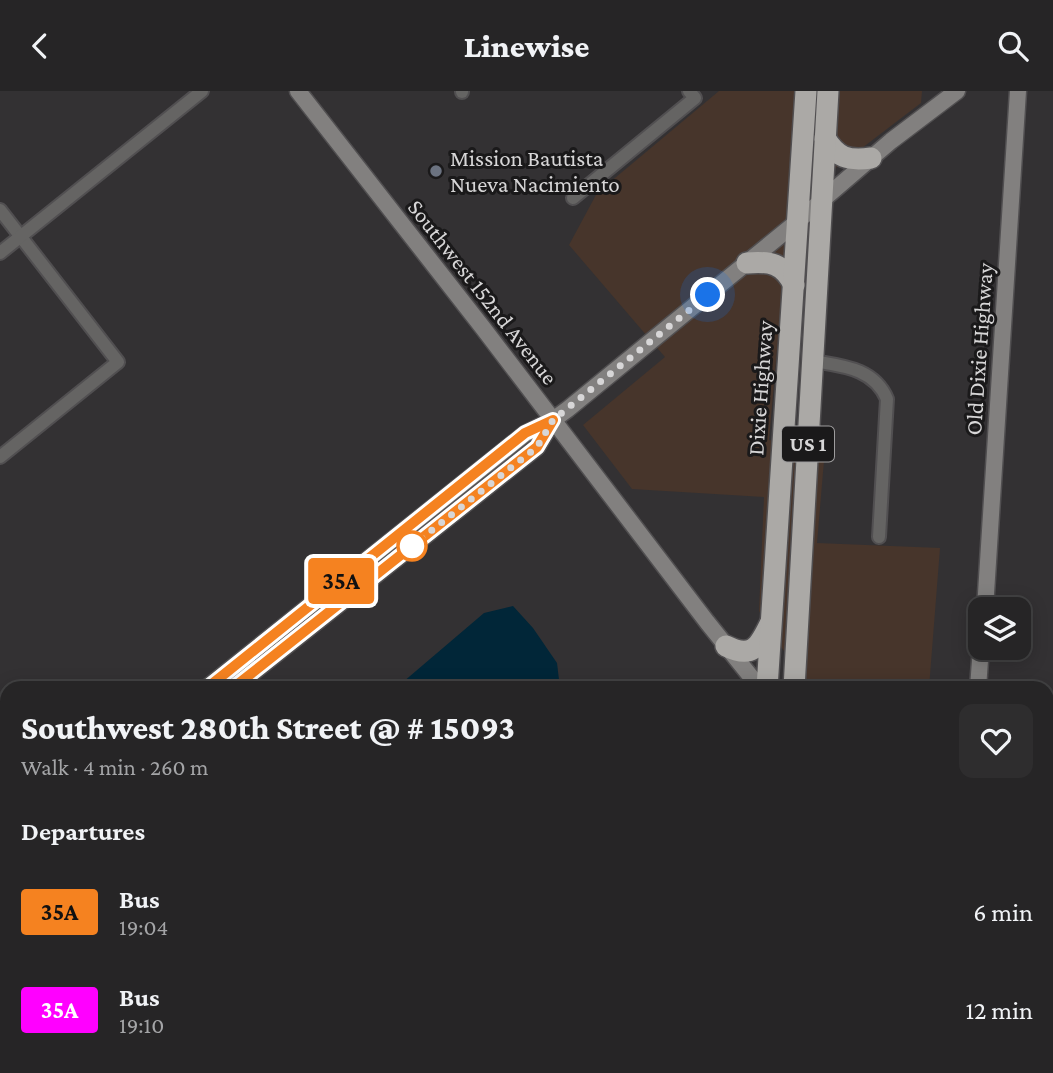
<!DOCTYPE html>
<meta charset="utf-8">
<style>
body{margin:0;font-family:"Crimson Pro",serif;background:#2e2d2e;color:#f1f3f6;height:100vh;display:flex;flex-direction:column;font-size:26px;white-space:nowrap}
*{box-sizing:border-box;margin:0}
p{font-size:23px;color:#a4a5a7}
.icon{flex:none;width:38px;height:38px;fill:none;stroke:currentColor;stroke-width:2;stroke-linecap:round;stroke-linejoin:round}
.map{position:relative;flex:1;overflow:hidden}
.panel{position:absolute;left:0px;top:590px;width:1054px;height:394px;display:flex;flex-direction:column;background:#262526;border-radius:21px 21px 0 0;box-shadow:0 4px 18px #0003,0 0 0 2px #424243}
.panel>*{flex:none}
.badge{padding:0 14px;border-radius:5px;font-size:24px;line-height:46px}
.controls{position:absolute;left:968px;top:506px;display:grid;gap:14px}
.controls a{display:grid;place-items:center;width:63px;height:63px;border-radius:14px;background:#262526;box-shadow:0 4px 18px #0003,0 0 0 2px #424243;font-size:35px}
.you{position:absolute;width:35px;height:35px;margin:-18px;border:5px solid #fff;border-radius:50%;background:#1a73e8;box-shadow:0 0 0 10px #1a73e833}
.map>.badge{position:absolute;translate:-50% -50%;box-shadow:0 0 0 4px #fff}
h2{padding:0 21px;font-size:26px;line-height:63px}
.round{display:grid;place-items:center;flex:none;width:74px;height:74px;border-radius:14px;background:#2e2d2e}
.summary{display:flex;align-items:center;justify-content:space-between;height:119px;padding:0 21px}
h1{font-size:33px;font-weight:800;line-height:52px}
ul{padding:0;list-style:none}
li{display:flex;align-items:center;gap:21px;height:98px;padding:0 21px}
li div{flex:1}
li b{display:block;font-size:26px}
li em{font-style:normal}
li .badge{min-width:77px;font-weight:700;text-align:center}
header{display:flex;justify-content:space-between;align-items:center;height:91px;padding:0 21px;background:#262526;font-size:32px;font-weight:800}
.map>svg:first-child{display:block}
</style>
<header><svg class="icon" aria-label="back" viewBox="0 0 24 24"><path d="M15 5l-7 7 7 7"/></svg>Linewise<svg class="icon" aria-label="search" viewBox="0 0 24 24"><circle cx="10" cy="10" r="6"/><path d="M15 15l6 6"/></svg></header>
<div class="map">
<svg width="1053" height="982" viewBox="0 0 1053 982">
<rect width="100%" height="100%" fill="#333133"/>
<!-- commercial -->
<g fill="#47352b">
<path d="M 719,0 L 922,0 L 921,12 L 790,112 L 769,349 L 825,358 L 817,452 L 940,457 L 929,597 L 807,597 L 759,520 L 764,406 L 632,398 L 583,334 L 665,266 L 569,154 L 597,102 Z"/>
<path d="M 630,976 L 784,977 L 783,982 L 630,982 Z"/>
</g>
<!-- water -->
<g fill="#012638">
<path d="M 513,515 L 533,537 L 557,572 L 560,597 L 396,597 L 484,522 Z"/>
<path d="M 7,890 L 7,976 L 98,977 L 100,982 L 0,982 L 0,896 Z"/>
<path d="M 418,977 L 623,976 L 623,977 L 622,982 L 423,982 Z"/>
</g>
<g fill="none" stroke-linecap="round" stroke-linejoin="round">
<defs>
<g id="street">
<path d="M 462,1 L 462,0"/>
<path d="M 573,107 L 695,7 L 689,0"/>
<path d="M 0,119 L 118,271 L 0,366"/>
<path d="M 0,162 L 202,0"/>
<path d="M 813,270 C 842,275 874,277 887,308 L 879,446"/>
<path d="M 1046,730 L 1053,725"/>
</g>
<g id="secondary">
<path d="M 298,0 L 483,237 L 707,531 L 760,597"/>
<path d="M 985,518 L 1018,0"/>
<path d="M 207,597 L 525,343 L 553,329 L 568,318 L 798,130 L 891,50 L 957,0"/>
<path d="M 233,597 L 537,356 L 553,329"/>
<path d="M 978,597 L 981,556"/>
<path d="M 0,763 L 7,757"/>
<path d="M 0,783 L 7,777"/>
<path d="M 952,982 L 953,976"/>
</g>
<g id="highway">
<path d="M 825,47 C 837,67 848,70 871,67"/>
<path d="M 747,172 C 770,170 783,172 794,194"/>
<path d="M 726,555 C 752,568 759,556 770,533"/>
<path d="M 767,597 L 806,0"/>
<path d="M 794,597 L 828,0"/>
<path d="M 743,982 L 743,976"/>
<path d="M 768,982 L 768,976"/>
</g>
</defs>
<!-- street casing -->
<use href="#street" stroke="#514f51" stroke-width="16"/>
<!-- secondary casing -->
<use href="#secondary" stroke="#514f51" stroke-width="19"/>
<!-- highway casing -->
<use href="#highway" stroke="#514f51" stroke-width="24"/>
<!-- street -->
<use href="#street" stroke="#656463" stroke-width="12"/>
<!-- secondary -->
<use href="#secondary" stroke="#82807f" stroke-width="16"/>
<!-- highway -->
<use href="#highway" stroke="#aba9a6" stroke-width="21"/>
</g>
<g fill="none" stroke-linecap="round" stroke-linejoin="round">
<defs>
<path id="line" d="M 207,597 L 525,342 L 553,329 L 537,356 L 233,597"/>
</defs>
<!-- line casing -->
<use href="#line" stroke="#fff" stroke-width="16"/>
<!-- line -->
<use href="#line" stroke="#f58220" stroke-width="10"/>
<!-- walk -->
<path stroke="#d7d6d7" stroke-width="7" stroke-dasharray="0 12.6" d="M 412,455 L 537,356 L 553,329 L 708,204"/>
</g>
<!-- markers -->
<circle fill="#6b7280" stroke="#1a191a" stroke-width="2.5" cx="436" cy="80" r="7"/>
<circle fill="#fff" stroke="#f58220" stroke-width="3.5" cx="412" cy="455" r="14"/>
<g text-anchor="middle" stroke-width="6" stroke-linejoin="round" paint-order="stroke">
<!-- shield labels -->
<rect fill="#1a191a" stroke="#9e9d9e" stroke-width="2" x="782" y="335.5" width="52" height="35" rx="5"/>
<g font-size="21" font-weight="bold" fill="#d7d6d7">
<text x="808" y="360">US 1</text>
</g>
<!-- poi labels -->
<g font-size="23" fill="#d7d6d7" stroke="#1a191a" text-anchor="start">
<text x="450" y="75">Mission Bautista<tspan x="450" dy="26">Nueva Nacimiento</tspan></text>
</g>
<!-- street labels -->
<g font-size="23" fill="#d7d6d7" stroke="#1a191a">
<text transform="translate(483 201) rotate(52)" y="8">Southwest 152nd Avenue</text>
<text transform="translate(979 258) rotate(-86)" y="8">Old Dixie Highway</text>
<text transform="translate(760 297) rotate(-86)" y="8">Dixie Highway</text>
</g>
</g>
</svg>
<div class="controls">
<a><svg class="icon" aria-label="layers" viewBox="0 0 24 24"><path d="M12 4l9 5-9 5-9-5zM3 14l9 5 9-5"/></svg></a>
</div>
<div class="you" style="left:708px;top:204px"></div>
<b class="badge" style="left:341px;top:490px;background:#f58220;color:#111">35A</b>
<section class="panel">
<div class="summary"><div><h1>Southwest 280th Street @ # 15093</h1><p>Walk · 4 min · 260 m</p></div><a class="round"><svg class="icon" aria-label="heart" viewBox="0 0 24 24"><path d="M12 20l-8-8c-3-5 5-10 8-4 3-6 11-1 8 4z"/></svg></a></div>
<h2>Departures</h2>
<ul>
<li><span class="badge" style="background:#f58220;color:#111">35A</span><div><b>Bus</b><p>19:04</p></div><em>6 min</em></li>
<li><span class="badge" style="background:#f0f;color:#fff">35A</span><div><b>Bus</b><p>19:10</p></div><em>12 min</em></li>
</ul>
</section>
</div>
